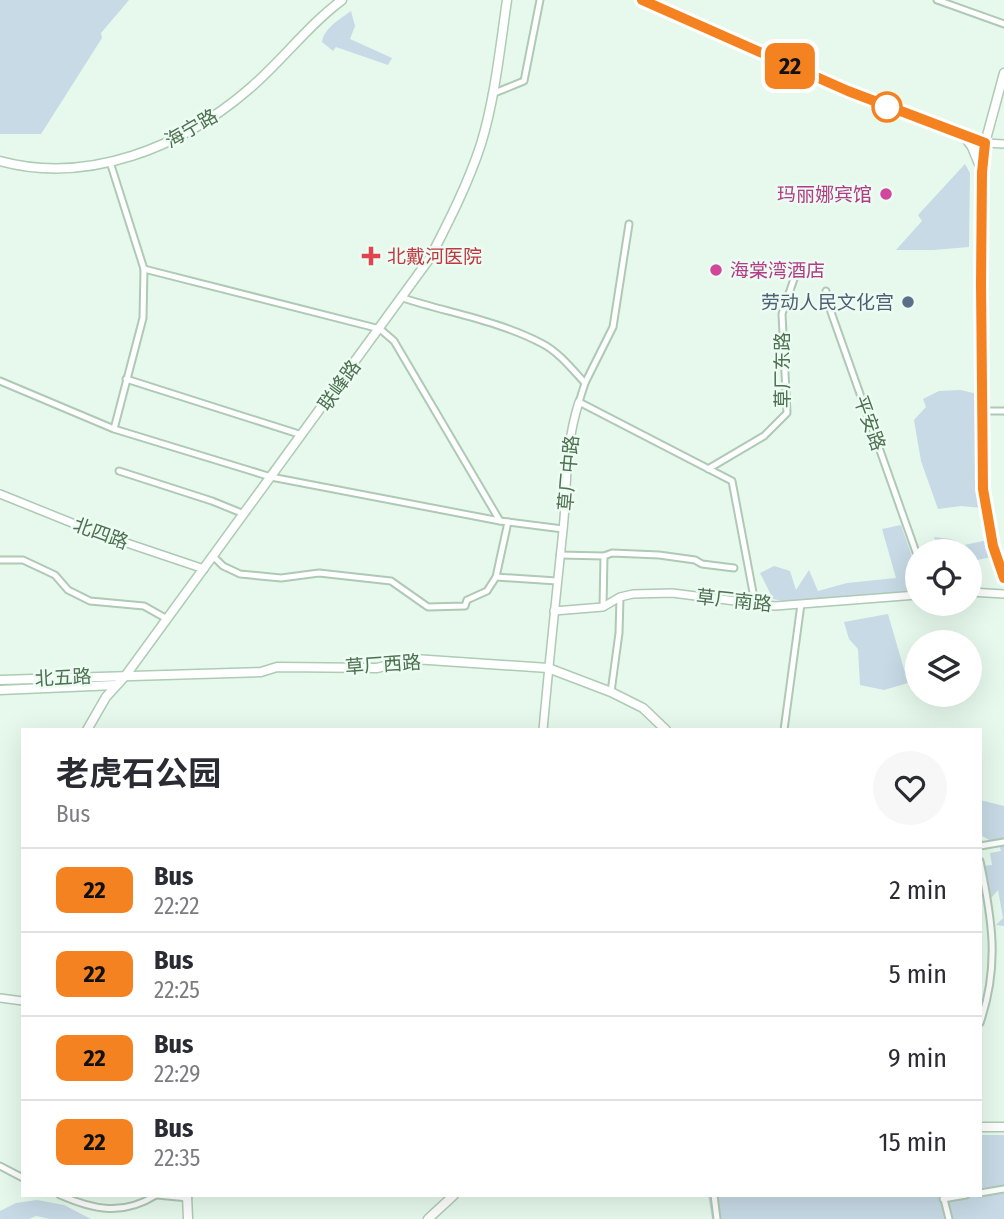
<!DOCTYPE html>
<meta charset="utf-8">
<style>
body{margin:0;font-family:"Fira Sans Condensed","Noto Sans SC",sans-serif;background:#f7f7f7;color:#2b2b33;height:100vh;display:flex;flex-direction:column;font-size:26px;white-space:nowrap}
*{box-sizing:border-box;margin:0}
p{font-size:23px;color:#7c7c81}
.icon{flex:none;width:38px;height:38px;fill:none;stroke:currentColor;stroke-width:2;stroke-linecap:round;stroke-linejoin:round}
.map{position:relative;flex:1;overflow:hidden}
.panel{position:absolute;left:21px;top:728px;width:961px;height:469px;display:flex;flex-direction:column;background:#fff;border-radius:0px;box-shadow:0 7px 28px #0002}
.panel>*{flex:none}
.badge{padding:0 14px;border-radius:10px;font-size:24px;line-height:46px}
.fabs{position:absolute;left:905px;top:539px;display:grid;gap:14px}
.fabs a{display:grid;place-items:center;width:77px;height:77px;border-radius:50%;background:#fff;box-shadow:0 7px 28px #0002;font-size:35px}
.map>.badge{position:absolute;translate:-50% -50%;box-shadow:0 0 0 4px #fff}
.round{display:grid;place-items:center;flex:none;width:74px;height:74px;border-radius:37px;background:#f7f7f7}
.head{display:flex;align-items:center;justify-content:space-between;height:119px;padding:0 35px}
h1{font-size:33px;font-weight:700;line-height:52px}
ul{padding:0;list-style:none}
li{display:flex;align-items:center;gap:21px;height:84px;padding:0 35px;border-top:2px solid #e1e1e2}
li div{flex:1}
li b{display:block;font-size:26px}
li em{font-style:normal}
li .badge{min-width:77px;font-weight:700;text-align:center}
.map>svg:first-child{display:block}
</style>
<div class="map">
<svg width="1004" height="1219" viewBox="0 0 1004 1219">
<rect width="100%" height="100%" fill="#e7f9ed"/>
<!-- green -->
<g fill="#c7dae5">
<path d="M 0,0 L 129,0 L 101,33 L 102,38 L 41,134 L 0,134 Z"/>
<path d="M 351,11 L 355,26 L 350,39 L 392,58 L 388,65 L 336,47 L 333,51 L 322,42 C 324,28 340,19 351,11 Z"/>
<path d="M 965,164 L 970,173 L 969,247 L 933,250 L 896,250 L 922,221 L 918,215 Z"/>
<path d="M 961,390 L 981,395 L 982,508 L 961,506 L 938,509 L 921,461 L 914,420 L 926,407 L 923,399 L 939,391 Z"/>
<path d="M 901,525 L 917,571 L 917,592 L 783,601 L 773,599 L 760,573 L 774,566 L 790,571 L 796,590 L 809,570 L 818,591 L 847,583 L 896,578 L 882,529 Z"/>
<path d="M 934,537 L 951,539 L 964,545 L 993,539 L 997,556 L 977,560 L 970,557 L 970,551 L 949,551 L 939,548 Z"/>
<path d="M 888,614 L 908,683 L 884,690 L 860,685 L 858,649 L 849,639 L 844,622 Z"/>
<path d="M 980,800 L 1004,806 L 1004,926 L 996,925 L 1003,918 L 998,890 L 987,903 L 984,866 L 992,865 L 990,853 L 1001,851 L 999,845 L 980,835 Z"/>
<path d="M 980,1135 L 1004,1135 L 1004,1219 L 712,1219 L 708,1195 L 980,1195 Z"/>
<path d="M 37,1200 L 64,1205 L 91,1219 L 50,1219 L 36,1216 L 29,1219 L 0,1219 L 0,1211 L 16,1203 Z"/>
</g>
<g fill="none" stroke-linecap="round" stroke-linejoin="round">
<defs>
<g id="minor">
<path d="M 937,0 L 1004,24"/>
<path d="M 492,94 L 524,81 L 540,0"/>
<path d="M 110,162 L 144,269 L 143,318 L 114,429"/>
<path d="M 629,224 L 613,327 L 585,383 L 579,402 L 732,481 L 755,603"/>
<path d="M 144,269 L 380,329 L 394,341 L 500,521"/>
<path d="M 826,291 L 831,312 L 917,555"/>
<path d="M 403,298 C 449,313 499,321 541,343 C 559,352 572,369 585,383"/>
<path d="M 126,379 L 302,435"/>
<path d="M 0,381 L 114,429 L 271,477 L 500,521 L 563,529"/>
<path d="M 983,411 L 1004,411"/>
<path d="M 708,469 L 764,436 L 787,413 L 782,314 L 795,276"/>
<path d="M 119,471 L 212,501 L 244,514"/>
<path d="M 560,555 L 604,556 L 612,553 L 659,555 L 695,560 L 702,564 L 734,568"/>
<path d="M 213,556 L 223,566 L 240,574 L 281,578 L 319,573 L 391,581 L 428,607 L 465,606 L 467,600 L 487,591 L 496,577 L 508,522"/>
<path d="M 0,560 L 23,560 L 55,575 L 68,590 L 90,601 L 144,606 L 167,619"/>
<path d="M 496,577 L 557,581"/>
<path d="M 603,607 L 604,556"/>
<path d="M 611,692 L 619,633 L 620,597"/>
<path d="M 784,730 L 801,604"/>
<path d="M 980,846 L 1004,842"/>
<path d="M 980,861 C 992,919 1000,965 980,1023"/>
<path d="M 0,1166 L 23,1178"/>
<path d="M 980,1193 L 1004,1189"/>
<path d="M 60,1195 C 94,1210 123,1216 156,1195"/>
<path d="M 157,1195 L 188,1198"/>
<path d="M 714,1195 L 717,1219"/>
<path d="M 943,1195 L 949,1219"/>
<path d="M 943,1199 L 966,1195"/>
</g>
<g id="tertiary">
<path d="M 985,143 L 1004,144"/>
<path d="M 0,494 L 97,533 L 204,569"/>
<path d="M 970,592 L 1004,594"/>
<path d="M 554,611 L 603,607 L 620,597 L 633,594 L 672,593 L 775,606 L 917,595"/>
<path d="M 543,730 C 549,663 556,597 563,530 C 568,483 564,449 579,402"/>
<path d="M 0,998 L 23,1001"/>
</g>
<g id="secondary">
<path d="M 642,0 L 848,91 L 985,143"/>
<path d="M 1004,73 L 985,143 L 982,172 L 981,284 L 983,489 L 994,546 L 1004,578"/>
<path d="M 965,137 L 972,147 L 981,169"/>
<path d="M 0,161 C 88,185 182,147 249,89 C 282,61 307,26 342,0"/>
<path d="M 0,680 L 261,672 L 277,667 L 377,668 L 414,659 L 548,668 L 611,692 L 643,708 L 666,730"/>
<path d="M 0,690 L 116,685"/>
<path d="M 87,730 L 106,697 L 126,675 L 430,258 C 449,221 468,184 481,144 C 495,98 500,48 507,0"/>
<path d="M 980,1127 L 1004,1127"/>
<path d="M 187,1195 L 188,1219"/>
<path d="M 428,1219 L 454,1195"/>
</g>
</defs>
<!-- minor casing -->
<use href="#minor" stroke="#aec9b4" stroke-width="9"/>
<!-- tertiary casing -->
<use href="#tertiary" stroke="#aec9b4" stroke-width="10"/>
<!-- secondary casing -->
<use href="#secondary" stroke="#adccb3" stroke-width="11"/>
<!-- minor -->
<use href="#minor" stroke="#fff" stroke-width="5"/>
<!-- tertiary -->
<use href="#tertiary" stroke="#fff" stroke-width="7"/>
<!-- secondary -->
<use href="#secondary" stroke="#fff" stroke-width="8"/>
</g>
<g fill="none" stroke-linecap="round" stroke-linejoin="round">
<defs>
<path id="line" d="M 642,0 L 848,91 L 985,143 L 982,172 L 981,284 L 983,489 L 993,546 L 1004,578"/>
</defs>
<!-- line casing -->
<use href="#line" stroke="#fff" stroke-width="16"/>
<!-- line -->
<use href="#line" stroke="#f58220" stroke-width="10"/>
</g>
<!-- markers -->
<circle fill="#fff" stroke="#f58220" stroke-width="3.5" cx="887" cy="107" r="14"/>
<g fill="#d1479c" stroke="#ecfcf2" stroke-width="2.5">
<circle cx="886" cy="194" r="7"/>
<circle cx="716" cy="270" r="7"/>
</g>
<path fill="#e0444e" stroke="#ecfcf2" stroke-width="2.5" d="M367.5 245.5h7v7h7v7h-7v7h-7v-7h-7v-7h7z"/>
<circle fill="#5c6f8a" stroke="#ecfcf2" stroke-width="2.5" cx="908" cy="302" r="7"/>
<g text-anchor="middle" stroke-width="5" stroke-linejoin="round" paint-order="stroke">
<!-- street labels -->
<g font-size="19" fill="#4f6f52" stroke="#ecfcf2">
<text transform="translate(191 128) rotate(-30)" y="7">海宁路</text>
<text transform="translate(782 370) rotate(-90)" y="7">草厂东路</text>
<text transform="translate(339 385) rotate(-54)" y="7">联峰路</text>
<text transform="translate(870 423) rotate(70)" y="7">平安路</text>
<text transform="translate(568 473) rotate(-85)" y="7">草厂中路</text>
<text transform="translate(101 533) rotate(20)" y="7">北四路</text>
<text transform="translate(734 600) rotate(6)" y="7">草厂南路</text>
<text transform="translate(383 664) rotate(-4)" y="7">草厂西路</text>
<text transform="translate(63 677) rotate(-3)" y="7">北五路</text>
</g>
<!-- hotel labels -->
<g font-size="19" fill="#b23c85" stroke="#ecfcf2" text-anchor="end">
<text x="872" y="201">玛丽娜宾馆</text>
<text x="730" y="277" text-anchor="start">海棠湾酒店</text>
</g>
<!-- health labels -->
<g font-size="19" fill="#be3a42" stroke="#ecfcf2" text-anchor="start">
<text x="387" y="263">北戴河医院</text>
</g>
<!-- service labels -->
<g font-size="19" fill="#4e5e75" stroke="#ecfcf2" text-anchor="end">
<text x="894" y="309">劳动人民文化宫</text>
</g>
</g>
</svg>
<div class="fabs">
<a><svg class="icon" aria-label="locate" viewBox="0 0 24 24"><circle cx="12" cy="12" r="6"/><path d="M12 2v4M12 18v4M2 12h4M18 12h4"/></svg></a>
<a><svg class="icon" aria-label="layers" viewBox="0 0 24 24"><path d="M12 4l9 5-9 5-9-5zM3 14l9 5 9-5"/></svg></a>
</div>
<b class="badge" style="left:790px;top:66px;background:#f58220;color:#111">22</b>
<section class="panel">
<div class="head"><div><h1>老虎石公园</h1><p>Bus</p></div><a class="round"><svg class="icon" aria-label="heart" viewBox="0 0 24 24"><path d="M12 20l-8-8c-3-5 5-10 8-4 3-6 11-1 8 4z"/></svg></a></div>
<ul>
<li><span class="badge" style="background:#f58220;color:#111">22</span><div><b>Bus</b><p>22:22</p></div><em>2 min</em></li>
<li><span class="badge" style="background:#f58220;color:#111">22</span><div><b>Bus</b><p>22:25</p></div><em>5 min</em></li>
<li><span class="badge" style="background:#f58220;color:#111">22</span><div><b>Bus</b><p>22:29</p></div><em>9 min</em></li>
<li><span class="badge" style="background:#f58220;color:#111">22</span><div><b>Bus</b><p>22:35</p></div><em>15 min</em></li>
</ul>
</section>
</div>
